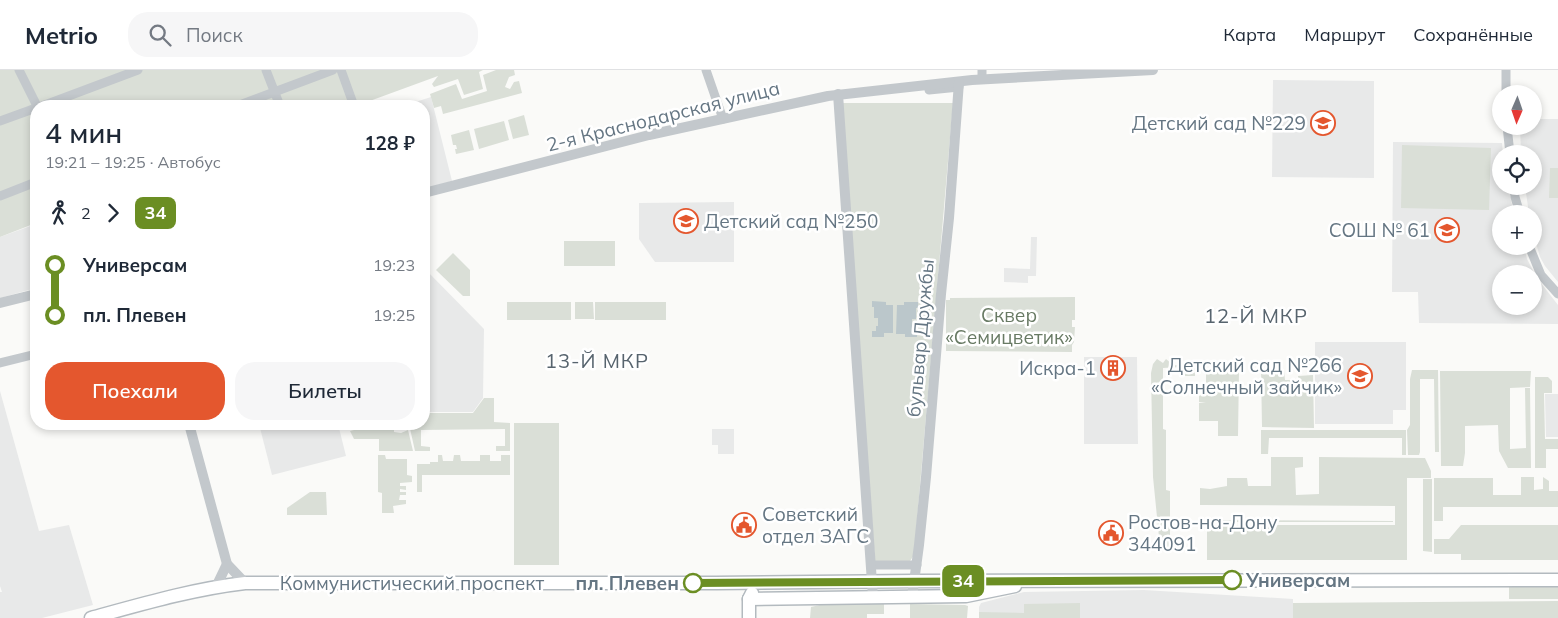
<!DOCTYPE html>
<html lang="ru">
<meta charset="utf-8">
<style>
body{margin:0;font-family:Mulish,sans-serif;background:#f6f6f7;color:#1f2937;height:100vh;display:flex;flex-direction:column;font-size:19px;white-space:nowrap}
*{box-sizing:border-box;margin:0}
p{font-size:16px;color:#747a83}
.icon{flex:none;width:28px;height:28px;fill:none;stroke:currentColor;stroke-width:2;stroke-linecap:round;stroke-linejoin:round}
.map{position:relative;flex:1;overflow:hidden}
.details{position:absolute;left:30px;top:30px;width:400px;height:330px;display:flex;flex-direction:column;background:#fff;border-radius:20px;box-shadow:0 2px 8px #0003}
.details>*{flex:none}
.badge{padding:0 10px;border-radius:8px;font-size:18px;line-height:32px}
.needle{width:32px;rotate:182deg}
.tools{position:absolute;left:1492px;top:15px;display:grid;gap:10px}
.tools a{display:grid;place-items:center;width:50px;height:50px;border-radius:50%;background:#fff;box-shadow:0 2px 8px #0003;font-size:25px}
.map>.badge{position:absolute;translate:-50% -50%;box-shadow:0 0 0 2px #fff}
.legs{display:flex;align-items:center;gap:8px;height:55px;padding:0 15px;font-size:16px}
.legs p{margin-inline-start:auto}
.summary{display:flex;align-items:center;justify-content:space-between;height:85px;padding:0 15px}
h1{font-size:28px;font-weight:600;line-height:38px}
.primary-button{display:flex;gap:10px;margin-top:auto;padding:10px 15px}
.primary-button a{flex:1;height:58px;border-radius:20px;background:#e4572e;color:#fff;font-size:20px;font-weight:600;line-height:58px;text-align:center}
.primary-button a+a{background:#f6f6f7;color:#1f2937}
ul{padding:0 15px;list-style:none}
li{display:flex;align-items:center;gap:18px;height:50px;font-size:19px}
li i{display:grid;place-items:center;width:8px;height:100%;margin:0 6px;background:currentColor}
li i::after{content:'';width:12px;height:12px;margin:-6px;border:4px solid;border-radius:50%;background:#fff}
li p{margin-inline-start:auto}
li:first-child i{background:linear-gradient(#0000 50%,currentColor 0)}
li:last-child i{background:linear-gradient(currentColor 50%,#0000 0)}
header{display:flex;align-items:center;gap:30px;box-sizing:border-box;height:70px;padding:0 25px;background:#fff;border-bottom:1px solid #e0e1e3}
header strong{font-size:24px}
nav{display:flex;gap:28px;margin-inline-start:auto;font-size:18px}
.search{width:350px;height:45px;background:#f6f6f7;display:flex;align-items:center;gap:12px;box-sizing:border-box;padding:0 18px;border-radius:20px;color:#747a83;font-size:19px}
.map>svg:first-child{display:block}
</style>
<header>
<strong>Metrio</strong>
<div class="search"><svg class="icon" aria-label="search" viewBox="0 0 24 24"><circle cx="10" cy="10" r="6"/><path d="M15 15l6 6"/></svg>Поиск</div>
<nav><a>Карта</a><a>Маршрут</a><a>Сохранённые</a></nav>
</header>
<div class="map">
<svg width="1558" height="548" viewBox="0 0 1558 548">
<rect width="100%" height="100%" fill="#fafaf8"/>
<!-- built -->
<g fill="#e8e9e9" fill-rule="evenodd">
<path d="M 1273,10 L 1374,11 L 1374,108 L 1272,107 Z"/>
<path d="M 431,27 L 452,111 L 424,119 L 424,36 L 403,36 Z"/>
<path d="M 1534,49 L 1558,49 L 1558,212 L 1545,196 L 1540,187 L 1534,166 L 1534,144 L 1529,144 L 1525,116 L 1534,116 L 1534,84 L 1521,84 L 1520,56 L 1534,56 Z"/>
<path d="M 1393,72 L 1502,73 L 1503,84 L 1501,84 L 1501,116 L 1508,116 L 1514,144 L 1501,144 L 1501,176 L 1524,176 L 1527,189 L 1537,208 L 1558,235 L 1558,254 L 1419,253 L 1418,222 L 1392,222 ZM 1501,204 L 1534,204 L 1534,236 L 1501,236 Z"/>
<path d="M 734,132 L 734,192 L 655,192 L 639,169 L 639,133 Z"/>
<path d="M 36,154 L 36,218 L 0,228 L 0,167 Z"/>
<path d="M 1031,167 L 1037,167 L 1036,206 L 1028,206 L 1028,213 L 1004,212 L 1004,198 L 1030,199 Z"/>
<path d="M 424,198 L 484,259 L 483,328 L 473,342 L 424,342 Z"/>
<path d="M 1315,272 L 1406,272 L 1406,340 L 1393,340 L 1393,354 L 1315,354 Z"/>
<path d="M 1084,287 L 1137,287 L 1138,374 L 1084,374 Z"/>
<path d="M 0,321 L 39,461 L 69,455 L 93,535 L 42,548 L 0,548 L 0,522 L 2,522 L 0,516 Z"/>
<path d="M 1545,324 L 1558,324 L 1558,367 L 1546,367 Z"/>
<path d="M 259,354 L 338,354 L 346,386 L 272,405 Z"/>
<path d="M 712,359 L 734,359 L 734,384 L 718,384 L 718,375 L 712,375 Z"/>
<path d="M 1144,520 L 1293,529 L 1293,548 L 979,548 L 979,537 L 981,533 L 1024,522 Z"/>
</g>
<!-- green -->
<g fill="#dadfd7">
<path d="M 0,0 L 483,0 L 479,2 L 483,19 L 464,25 L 458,9 L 434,17 L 432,14 L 438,6 L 356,36 L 36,36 L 36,153 L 0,167 Z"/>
<path d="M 496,0 L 514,0 L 515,5 L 509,7 L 505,17 L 510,19 L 514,12 L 519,11 L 522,23 L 443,44 L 441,36 L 434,38 L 430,24 L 456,14 L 462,29 L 487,21 L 483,5 Z"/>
<path d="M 841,33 L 953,33 L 914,485 L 910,491 L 875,491 Z"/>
<path d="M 524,45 L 529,65 L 513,69 L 508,50 Z"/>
<path d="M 504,51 L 509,70 L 479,79 L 474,59 Z"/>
<path d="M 469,60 L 474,80 L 456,84 L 455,79 L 457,79 L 456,75 L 453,75 L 451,65 Z"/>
<path d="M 1402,75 L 1491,78 L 1489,140 L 1401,138 Z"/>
<path d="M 1550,98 L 1558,98 L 1558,128 L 1549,128 Z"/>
<rect x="564" y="171" width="51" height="25"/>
<path d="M 453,183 L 470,200 L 470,226 L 463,226 L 436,200 Z"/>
<path d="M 1075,227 L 1075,250 L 1072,250 L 1072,257 L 1075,257 L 1074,272 L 1072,275 L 1072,282 L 946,281 L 946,230 L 950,230 L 950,228 Z"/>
<rect x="507" y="232" width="64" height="18"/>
<path d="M 575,232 L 593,232 L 594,249 L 575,249 Z"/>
<rect x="595" y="232" width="71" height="18"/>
<path d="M 1157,289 L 1163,293 L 1166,289 L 1173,295 L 1189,295 L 1189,298 L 1195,298 L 1195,306 L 1179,306 L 1179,297 L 1163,298 L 1163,359 L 1166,360 L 1166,420 L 1170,421 L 1170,477 L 1160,477 L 1153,407 L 1151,303 L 1153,294 Z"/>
<path d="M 1261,299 L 1284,300 L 1285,310 L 1298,310 L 1298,306 L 1313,305 L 1314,358 L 1262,357 Z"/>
<path d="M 1412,300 L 1438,300 L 1439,382 L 1435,382 L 1434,309 L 1420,309 L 1420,382 L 1419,385 L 1408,385 L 1407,360 L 1410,355 L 1410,309 Z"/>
<path d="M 1206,301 L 1239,301 L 1238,366 L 1218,366 L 1218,351 L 1199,351 L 1199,333 L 1206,333 L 1199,332 L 1199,325 L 1202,325 L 1202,318 L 1206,318 Z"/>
<path d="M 1440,301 L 1531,301 L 1530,317 L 1510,318 L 1510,379 L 1526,378 L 1525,318 L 1530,318 L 1531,398 L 1508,398 L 1499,381 L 1498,355 L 1465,356 L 1465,383 L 1463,396 L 1441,396 Z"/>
<path d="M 1535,307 L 1548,307 L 1552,311 L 1552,323 L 1544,323 L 1545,369 L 1558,369 L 1558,379 L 1546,379 L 1546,398 L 1535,398 Z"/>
<path d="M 484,328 L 494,328 L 494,352 L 510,353 L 510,381 L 496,381 L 496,376 L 505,376 L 505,359 L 421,360 L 421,376 L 430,377 L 430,381 L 415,381 L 409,354 L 424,354 L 424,343 L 473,343 Z"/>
<rect x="514" y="353" width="45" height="142"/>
<path d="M 378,354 L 407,354 L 407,357 L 394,358 L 394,362 L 401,363 L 408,360 L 413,381 L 379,381 L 379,369 L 354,369 L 350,361 Z"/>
<path d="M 1261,360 L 1406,360 L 1406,385 L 1402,385 L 1402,368 L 1269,368 L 1268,384 L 1261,384 Z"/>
<path d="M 378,385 L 385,385 L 386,389 L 407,389 L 407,405 L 412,406 L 412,412 L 400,413 L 400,416 L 406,416 L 406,420 L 400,419 L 400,422 L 406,422 L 406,425 L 400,425 L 399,430 L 406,430 L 406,434 L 393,436 L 394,443 L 382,443 L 382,423 L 378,422 Z"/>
<path d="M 438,385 L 442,385 L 443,391 L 453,391 L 454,385 L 460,385 L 461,391 L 480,391 L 480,385 L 490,385 L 490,391 L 501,391 L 501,385 L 510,385 L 510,405 L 422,405 L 422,422 L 417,422 L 417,394 L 430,394 L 430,392 L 438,392 Z"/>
<path d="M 1271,387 L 1303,387 L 1303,397 L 1295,398 L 1296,425 L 1319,424 L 1319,387 L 1425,388 L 1431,401 L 1431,408 L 1407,408 L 1407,490 L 1207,490 L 1207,455 L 1395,455 L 1395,436 L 1200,435 L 1200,418 L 1210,419 L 1227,416 L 1227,408 L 1247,408 L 1248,416 L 1271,416 Z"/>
<path d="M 1521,407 L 1534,407 L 1534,420 L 1543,419 L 1543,407 L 1549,411 L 1549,421 L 1558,421 L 1558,437 L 1443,437 L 1443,451 L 1434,451 L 1434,408 L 1493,408 L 1493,425 L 1521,425 Z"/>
<path d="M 1423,409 L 1432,409 L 1432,482 L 1423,481 Z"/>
<path d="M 310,422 L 326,422 L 327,445 L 287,445 L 287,438 Z"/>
<path d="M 1204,450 L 1393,451 L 1393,452 L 1204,452 Z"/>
<path d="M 1461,455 L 1558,455 L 1558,490 L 1461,490 L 1461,484 L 1434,484 L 1434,469 L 1449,469 Z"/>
<rect x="1509" y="517" width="49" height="12"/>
<path d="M 1558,531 L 1558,548 L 1293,548 L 1293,533 Z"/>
<path d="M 1080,533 L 1080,548 L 979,548 L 979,542 L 1024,543 L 1024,534 Z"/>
<path d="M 824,534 L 884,534 L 884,544 L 867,544 L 867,548 L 810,548 L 811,537 Z"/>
<path d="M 910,534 L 965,535 L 968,536 L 967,548 L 910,548 Z"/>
</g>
<!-- water -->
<g fill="#bbc7cb">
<path d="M 872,231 L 886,232 L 886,235 L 893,235 L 893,263 L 884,263 L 884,267 L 872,267 L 872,261 L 876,261 L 876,256 L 878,256 L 878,248 L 874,248 L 874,237 L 872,237 Z"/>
<path d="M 904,232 L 918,232 L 918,238 L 916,238 L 916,249 L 912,249 L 912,257 L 913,257 L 913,261 L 917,261 L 917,267 L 905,267 L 905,264 L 896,264 L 897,235 L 904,235 Z"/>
</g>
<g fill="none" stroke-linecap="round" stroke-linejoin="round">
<defs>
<g id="secondary">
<path d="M 749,529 L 966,526 L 1015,516"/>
<path d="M 91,548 C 142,534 193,519 245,513 L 716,513 L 914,511 L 1558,510"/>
<path d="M 749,548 L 749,529 L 752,523"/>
</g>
</defs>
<!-- secondary casing -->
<use href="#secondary" stroke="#b3babf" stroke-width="15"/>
<!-- minor -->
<g stroke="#c3c8cc" stroke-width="9">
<path d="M 19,0 L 37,36"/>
<path d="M 266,0 L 280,36"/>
<path d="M 341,0 L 354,36"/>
<path d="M 706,0 L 723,49"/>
<path d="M 982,0 L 982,9"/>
<path d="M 1506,0 L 1506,24"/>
<path d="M 929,20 L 959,17"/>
<path d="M 42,36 L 138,0"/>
<path d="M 237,36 L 333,0"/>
<path d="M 0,51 L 36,38"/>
<path d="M 1507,56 L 1510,84"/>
<path d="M 1514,116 L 1515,127 L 1520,144"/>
<path d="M 0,126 L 36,112"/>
<path d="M 1529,176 L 1541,205 L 1558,224"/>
<path d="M 0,293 L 36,284"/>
<path d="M 871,495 L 917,495"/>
</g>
<!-- tertiary -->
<g stroke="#c3c8cc" stroke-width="10">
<path d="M 838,24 L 873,527"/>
<path d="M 424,123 L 649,65 L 828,26 L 972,10 L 1153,0"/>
<path d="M 0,233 L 36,224"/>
<path d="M 189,354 L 227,494 L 245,513"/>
<path d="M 216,517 L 227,494"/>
<path d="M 912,527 L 919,475 L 926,407 L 941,224 L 949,148 L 959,12"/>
</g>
<!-- secondary -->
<use href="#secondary" stroke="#fff" stroke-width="12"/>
</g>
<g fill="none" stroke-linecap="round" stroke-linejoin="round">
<defs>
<path id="line-1" d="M 693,513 L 1232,510"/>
</defs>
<!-- line-1 casing -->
<use href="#line-1" stroke="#fff" stroke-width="11"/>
<!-- line-1 -->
<use href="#line-1" stroke="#6b8e23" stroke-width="8"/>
</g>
<!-- icons -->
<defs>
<symbol id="school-ring" viewBox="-11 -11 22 22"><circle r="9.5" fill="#fff" stroke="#e4572e" stroke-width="1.5"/><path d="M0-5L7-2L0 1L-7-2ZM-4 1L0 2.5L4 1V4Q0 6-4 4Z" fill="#e4572e"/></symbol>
<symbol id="building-ring" viewBox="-11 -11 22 22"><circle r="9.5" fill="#fff" stroke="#e4572e" stroke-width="1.5"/><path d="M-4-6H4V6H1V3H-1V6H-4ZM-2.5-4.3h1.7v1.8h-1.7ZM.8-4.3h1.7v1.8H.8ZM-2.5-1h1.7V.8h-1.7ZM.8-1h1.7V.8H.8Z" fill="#e4572e"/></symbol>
<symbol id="civic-ring" viewBox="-11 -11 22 22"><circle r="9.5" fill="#fff" stroke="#e4572e" stroke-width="1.5"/><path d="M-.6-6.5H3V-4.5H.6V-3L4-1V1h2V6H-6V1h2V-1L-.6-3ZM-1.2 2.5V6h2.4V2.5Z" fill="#e4572e"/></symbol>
</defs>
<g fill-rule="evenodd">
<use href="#school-ring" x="1309" y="39" width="28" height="28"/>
<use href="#school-ring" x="672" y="137" width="28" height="28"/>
<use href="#school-ring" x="1433" y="146" width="28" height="28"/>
<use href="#building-ring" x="1099" y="284" width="28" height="28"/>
<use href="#school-ring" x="1346" y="292" width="28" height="28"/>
<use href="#civic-ring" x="730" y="441" width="28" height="28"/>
<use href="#civic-ring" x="1097" y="449" width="28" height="28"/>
</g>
<!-- markers -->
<g fill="#fff" stroke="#6b8e23" stroke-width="2.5">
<circle cx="1232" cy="510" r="9"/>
<circle cx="693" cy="513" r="9"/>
</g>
<g text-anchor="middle" stroke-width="5" stroke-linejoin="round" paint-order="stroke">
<!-- street labels -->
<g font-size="19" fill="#657683" stroke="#fff">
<text transform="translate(663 46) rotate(-14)" y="7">2-я Краснодарская улица</text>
<text transform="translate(920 268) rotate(-85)" y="7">бульвар Дружбы</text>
<text x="412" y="520">Коммунистический проспект</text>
</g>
<!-- poi labels -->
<g font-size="19" fill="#657683" stroke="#fff" text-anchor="end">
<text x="1306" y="60">Детский сад №229</text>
<text x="704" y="158" text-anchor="start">Детский сад №250</text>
<text x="1430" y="167">СОШ № 61</text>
<text x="1342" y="302">Детский сад №266<tspan x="1342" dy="22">«Солнечный зайчик»</tspan></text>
<text x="1096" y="305">Искра-1</text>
<text x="762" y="451" text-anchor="start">Советский<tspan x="762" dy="22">отдел ЗАГС</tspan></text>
<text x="1128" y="459" text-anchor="start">Ростов-на-Дону<tspan x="1128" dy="22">344091</tspan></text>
</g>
<!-- park labels -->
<g font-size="19" fill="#687a64" stroke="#fff">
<text x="1009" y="252">Сквер<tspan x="1009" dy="22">«Семицветик»</tspan></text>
</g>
<!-- stop labels -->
<g font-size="19" font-weight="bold" fill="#657683" stroke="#fff" text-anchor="start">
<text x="1246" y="517">Универсам</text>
<text x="679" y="520" text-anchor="end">пл. Плевен</text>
</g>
<!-- neighbourhood labels -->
<g font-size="20" letter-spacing="1" fill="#57646e" stroke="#fff">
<text x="1256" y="253">12-Й МКР</text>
<text x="597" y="298">13-Й МКР</text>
</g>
</g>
</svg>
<div class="tools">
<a><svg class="needle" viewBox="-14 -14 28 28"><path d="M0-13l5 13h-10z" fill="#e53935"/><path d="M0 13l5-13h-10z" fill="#747a83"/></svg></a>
<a><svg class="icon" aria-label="locate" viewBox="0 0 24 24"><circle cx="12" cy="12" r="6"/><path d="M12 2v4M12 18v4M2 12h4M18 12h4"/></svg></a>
<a>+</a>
<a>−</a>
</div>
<b class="badge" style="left:963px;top:511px;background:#6b8e23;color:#fff">34</b>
<section class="details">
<div class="summary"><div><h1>4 мин</h1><p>19:21 – 19:25 · Автобус</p></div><b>128 ₽</b></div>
<div class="legs"><svg class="icon" aria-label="walk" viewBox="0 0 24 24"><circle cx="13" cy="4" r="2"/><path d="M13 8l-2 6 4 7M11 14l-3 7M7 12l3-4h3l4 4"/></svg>2<svg class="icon" aria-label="forward" viewBox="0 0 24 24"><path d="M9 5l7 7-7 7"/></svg><b class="badge" style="background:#6b8e23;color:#fff">34</b></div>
<ul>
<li><i style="color:#6b8e23"></i><b>Универсам</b><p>19:23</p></li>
<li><i style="color:#6b8e23"></i><b>пл. Плевен</b><p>19:25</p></li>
</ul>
<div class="primary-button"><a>Поехали</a><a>Билеты</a></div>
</section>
</div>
